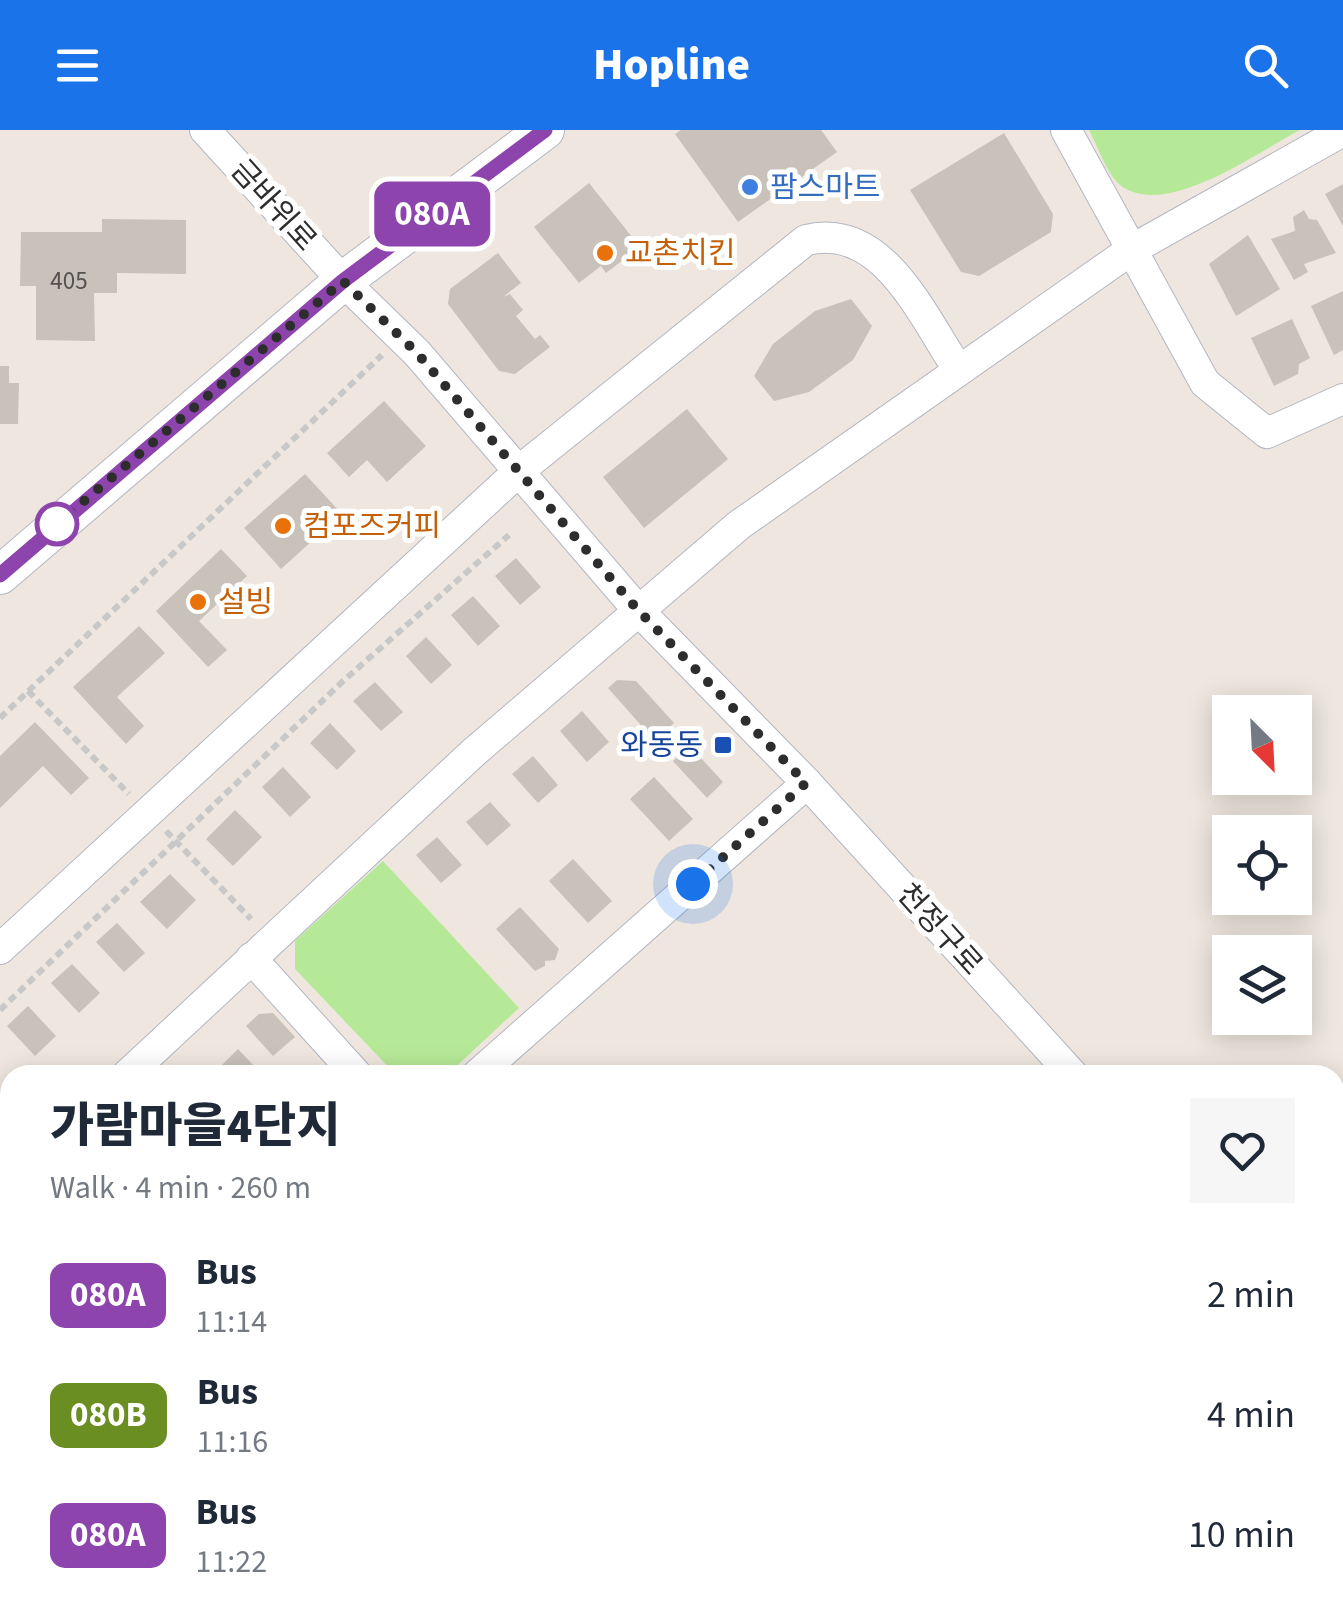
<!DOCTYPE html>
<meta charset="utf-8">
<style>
body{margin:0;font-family:"Source Sans 3","Noto Sans KR",sans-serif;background:#f6f6f7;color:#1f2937;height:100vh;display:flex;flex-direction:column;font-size:38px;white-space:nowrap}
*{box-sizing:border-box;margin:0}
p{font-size:32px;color:#747a83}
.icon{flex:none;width:55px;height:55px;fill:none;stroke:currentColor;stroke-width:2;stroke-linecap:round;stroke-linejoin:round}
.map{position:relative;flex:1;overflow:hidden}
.side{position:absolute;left:0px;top:935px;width:1345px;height:550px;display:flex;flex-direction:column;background:#fff;border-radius:30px 30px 0 0;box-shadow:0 5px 25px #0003}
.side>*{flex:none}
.badge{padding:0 20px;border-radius:15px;font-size:35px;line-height:65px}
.needle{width:65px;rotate:156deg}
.tools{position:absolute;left:1212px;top:565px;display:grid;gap:20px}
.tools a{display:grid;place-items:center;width:100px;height:100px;border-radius:0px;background:#fff;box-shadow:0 5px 25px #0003;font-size:50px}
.you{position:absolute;width:50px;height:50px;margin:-25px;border:8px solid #fff;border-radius:50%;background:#1a73e8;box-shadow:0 0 0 15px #1a73e833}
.map>.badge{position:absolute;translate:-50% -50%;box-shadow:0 0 0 5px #fff}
.round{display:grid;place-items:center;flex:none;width:105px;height:105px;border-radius:0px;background:#f6f6f7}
.summary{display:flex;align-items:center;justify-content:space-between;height:170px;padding:0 50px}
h1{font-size:48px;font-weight:800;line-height:75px}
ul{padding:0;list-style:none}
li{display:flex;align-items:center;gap:30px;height:120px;padding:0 50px}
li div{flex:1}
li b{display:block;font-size:38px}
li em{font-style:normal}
li .badge{min-width:110px;font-weight:700;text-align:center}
header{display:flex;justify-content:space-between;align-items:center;height:130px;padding:0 50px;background:#1a73e8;color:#fff;font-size:45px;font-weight:800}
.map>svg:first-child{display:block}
</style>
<header><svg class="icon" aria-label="menu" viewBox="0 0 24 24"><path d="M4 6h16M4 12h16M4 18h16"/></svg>Hopline<svg class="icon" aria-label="search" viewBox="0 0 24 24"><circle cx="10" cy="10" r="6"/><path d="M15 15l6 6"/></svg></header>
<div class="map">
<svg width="1343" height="1485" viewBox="0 0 1343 1485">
<rect width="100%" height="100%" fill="#efe7df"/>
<!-- green -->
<g fill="#b6e997">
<path d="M 1089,0 L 1300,0 C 1256,23 1165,90 1120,55 C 1107,44 1097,15 1089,0 Z"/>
<path d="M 383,731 L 519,878 L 447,945 L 396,945 L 295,839 L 295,811 Z"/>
<path d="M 0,1214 L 10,1220 L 10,1303 L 0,1298 Z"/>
<path d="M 348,1475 L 504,1475 L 523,1485 L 367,1485 Z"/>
</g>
<!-- building -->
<g fill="#c8c2ba">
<path d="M 681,0 L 821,0 L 837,22 L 738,92 L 675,4 Z"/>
<path d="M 1004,3 L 1053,84 L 1051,102 L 979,146 L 961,142 L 910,60 Z"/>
<path d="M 589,53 L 640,117 L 606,143 L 601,136 L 579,153 L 534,97 Z"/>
<path d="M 1343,54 L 1343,96 L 1325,64 Z"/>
<path d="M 1304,80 L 1309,89 L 1317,90 L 1336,123 L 1304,134 L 1308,142 L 1294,150 L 1271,109 L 1295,101 L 1293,87 Z"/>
<path d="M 102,89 L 186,90 L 186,144 L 117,143 L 117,163 L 94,163 L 95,211 L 36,210 L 36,156 L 20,156 L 21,102 L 102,102 Z"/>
<path d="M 1248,105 L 1280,159 L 1236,186 L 1209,134 Z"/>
<path d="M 498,123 L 521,153 L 503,167 L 510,164 L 523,180 L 516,186 L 535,209 L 540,205 L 550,217 L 515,244 L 499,241 L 448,174 L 450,159 Z"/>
<path d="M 1343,161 L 1343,220 L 1334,225 L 1311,176 Z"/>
<path d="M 851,169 L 872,196 L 853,230 L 809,262 L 774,271 L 754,246 L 773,214 L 815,181 Z"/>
<path d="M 1292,189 L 1310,228 L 1299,234 L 1298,244 L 1274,256 L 1251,208 Z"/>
<path d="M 0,236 L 9,236 L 9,253 L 19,253 L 18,294 L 0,294 Z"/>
<path d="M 384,271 L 426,316 L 387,352 L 367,330 L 349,347 L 327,323 Z"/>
<path d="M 687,279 L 728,329 L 644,398 L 603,347 Z"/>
<path d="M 305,344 L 342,384 L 281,439 L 244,398 Z"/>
<path d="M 221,419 L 247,446 L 199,491 L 227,520 L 208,537 L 156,481 Z"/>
<path d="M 516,428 L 541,457 L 520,475 L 495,446 Z"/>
<path d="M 473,466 L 500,496 L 478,516 L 451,485 Z"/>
<path d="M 139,496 L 165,523 L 117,567 L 144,596 L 126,614 L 73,557 Z"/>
<path d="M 426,507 L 452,535 L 431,554 L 406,526 Z"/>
<path d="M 617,550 L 636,551 L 674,593 L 655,611 L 608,558 Z"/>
<path d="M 375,552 L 403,582 L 381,601 L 353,571 Z"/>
<path d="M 582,581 L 609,612 L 587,632 L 560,601 Z"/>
<path d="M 35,592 L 89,648 L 71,665 L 43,636 L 0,678 L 0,626 Z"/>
<path d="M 330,593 L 356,621 L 337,640 L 310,613 Z"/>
<path d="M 690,616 L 723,652 L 707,668 L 673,631 Z"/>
<path d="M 533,626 L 558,655 L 538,673 L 512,644 Z"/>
<path d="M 283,637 L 311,667 L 290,687 L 262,657 Z"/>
<path d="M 654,647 L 693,689 L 669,711 L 630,669 Z"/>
<path d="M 490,672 L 511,695 L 487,716 L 466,692 Z"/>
<path d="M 235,680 L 262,707 L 233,736 L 206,709 Z"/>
<path d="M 437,707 L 462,735 L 441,753 L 416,725 Z"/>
<path d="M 573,729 L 612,771 L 588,793 L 549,751 Z"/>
<path d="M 170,744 L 196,770 L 167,799 L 140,772 Z"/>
<path d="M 520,777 L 559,819 L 555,830 L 545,831 L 545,836 L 535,841 L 496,799 Z"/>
<path d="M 117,793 L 145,823 L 124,842 L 96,812 Z"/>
<path d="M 72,834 L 100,863 L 79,883 L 51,853 Z"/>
<path d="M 28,876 L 56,906 L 35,926 L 7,896 Z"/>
<path d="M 273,883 L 295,907 L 273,926 L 246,896 L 259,884 Z"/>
<path d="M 238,919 L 258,940 L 253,945 L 212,945 Z"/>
<path d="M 0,1163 L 10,1169 L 10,1207 L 0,1200 Z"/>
</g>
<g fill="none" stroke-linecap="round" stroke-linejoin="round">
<defs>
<g id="minor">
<path d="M 205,0 L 343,151 L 417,223 L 637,479 L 807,653 L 1073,945"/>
<path d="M 1066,0 L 1205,253 L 1267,303 L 1343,269"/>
<path d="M 0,819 L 520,340 L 806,110 C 883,91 922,186 958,239"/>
<path d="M 251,828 L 357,945"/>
<path d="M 127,945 L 473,623 L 739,395 L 1131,120 L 1343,1"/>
<path d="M 477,945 L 807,653"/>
<path d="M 0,1076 L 10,1066"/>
<path d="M 0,1115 L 10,1121"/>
<path d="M 1335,1188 L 1343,1194"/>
</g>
<path id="tertiary" d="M 0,445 L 343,151 L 545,0"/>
<g id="primary">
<path d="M 0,1432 L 10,1438"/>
<path d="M 74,1475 L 91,1485"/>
</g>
</defs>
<!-- minor casing -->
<use href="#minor" stroke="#b3b6c1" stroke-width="32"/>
<!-- tertiary casing -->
<use href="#tertiary" stroke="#b3b6c1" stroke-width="40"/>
<!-- primary casing -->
<use href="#primary" stroke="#c8c8c8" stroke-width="50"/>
<!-- path -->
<g stroke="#c8c8c8" stroke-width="6" stroke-dasharray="8 5" stroke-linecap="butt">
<path d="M 28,561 L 129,664"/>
<path d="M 0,588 L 382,225"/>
<path d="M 166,701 L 251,789"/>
<path d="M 0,880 L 342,552 L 509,405"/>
<path d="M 0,1336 L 10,1341"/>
<path d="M 273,1475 L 293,1485"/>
<path d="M 483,1485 L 487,1475"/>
</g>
<!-- minor -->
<use href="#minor" stroke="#fff" stroke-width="30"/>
<!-- tertiary -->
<use href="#tertiary" stroke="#fff" stroke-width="38"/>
<!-- primary -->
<use href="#primary" stroke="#fbcf57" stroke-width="48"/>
</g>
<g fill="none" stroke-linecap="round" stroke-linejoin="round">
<defs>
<path id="line" d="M 0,445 L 343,151 L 545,0"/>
</defs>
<!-- line casing -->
<use href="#line" stroke="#fff" stroke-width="22"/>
<!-- line -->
<use href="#line" stroke="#8e44ad" stroke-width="15"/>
<!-- walk -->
<path stroke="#2d2d2d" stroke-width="10" stroke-dasharray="0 18" d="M 57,394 L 343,151 L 417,223 L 637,479 L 806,653 L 693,754"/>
</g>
<!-- markers -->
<circle fill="#3f7fe0" stroke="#fff" stroke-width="4" cx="750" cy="57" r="10"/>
<g fill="#e8710a" stroke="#fff" stroke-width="4">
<circle cx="605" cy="123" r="10"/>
<circle cx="283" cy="396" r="10"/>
<circle cx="198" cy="472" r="10"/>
</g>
<circle fill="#fff" stroke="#8e44ad" stroke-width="5" cx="57" cy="394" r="20"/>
<rect fill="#1a4fb4" stroke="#fff" stroke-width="4" x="713" y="605" width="20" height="20" rx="5"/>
<g text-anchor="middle" stroke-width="10" stroke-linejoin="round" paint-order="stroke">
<!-- number labels -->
<g font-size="25" fill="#545250">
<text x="69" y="159">405</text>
</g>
<!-- shop labels -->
<g font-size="30" fill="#366cbe" stroke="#fff" text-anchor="start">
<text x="770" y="67">팜스마트</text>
</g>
<!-- street labels -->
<g font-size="30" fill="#2d2d2d" stroke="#fff">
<text transform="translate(274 75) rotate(48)" y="10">금바위로</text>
<text transform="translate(940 799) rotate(48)" y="10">천정구로</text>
</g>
<!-- food labels -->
<g font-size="30" fill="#c56008" stroke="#fff" text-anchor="start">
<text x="625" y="133">교촌치킨</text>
<text x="303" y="406">컴포즈커피</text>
<text x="218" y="482">설빙</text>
</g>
<!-- transit labels -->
<g font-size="30" fill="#164399" stroke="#fff" text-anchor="end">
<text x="703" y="625">와동동</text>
</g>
</g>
</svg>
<div class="tools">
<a><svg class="needle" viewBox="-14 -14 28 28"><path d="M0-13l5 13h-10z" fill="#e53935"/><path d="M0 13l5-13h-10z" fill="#747a83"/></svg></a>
<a><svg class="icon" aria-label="locate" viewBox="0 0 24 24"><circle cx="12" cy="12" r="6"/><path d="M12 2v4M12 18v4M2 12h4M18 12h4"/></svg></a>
<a><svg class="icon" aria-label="layers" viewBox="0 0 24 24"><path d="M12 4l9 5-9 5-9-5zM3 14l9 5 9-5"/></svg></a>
</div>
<div class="you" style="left:693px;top:754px"></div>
<b class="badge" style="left:432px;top:84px;background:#8e44ad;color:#fff">080A</b>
<section class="side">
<div class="summary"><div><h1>가람마을4단지</h1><p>Walk · 4 min · 260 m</p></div><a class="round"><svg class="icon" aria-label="heart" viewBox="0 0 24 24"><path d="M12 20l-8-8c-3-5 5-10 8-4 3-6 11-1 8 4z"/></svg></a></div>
<ul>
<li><span class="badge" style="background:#8e44ad;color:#fff">080A</span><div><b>Bus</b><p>11:14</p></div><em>2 min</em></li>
<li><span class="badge" style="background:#6b8e23;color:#fff">080B</span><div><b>Bus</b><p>11:16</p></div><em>4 min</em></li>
<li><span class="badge" style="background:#8e44ad;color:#fff">080A</span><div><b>Bus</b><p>11:22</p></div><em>10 min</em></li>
</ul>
</section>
</div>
